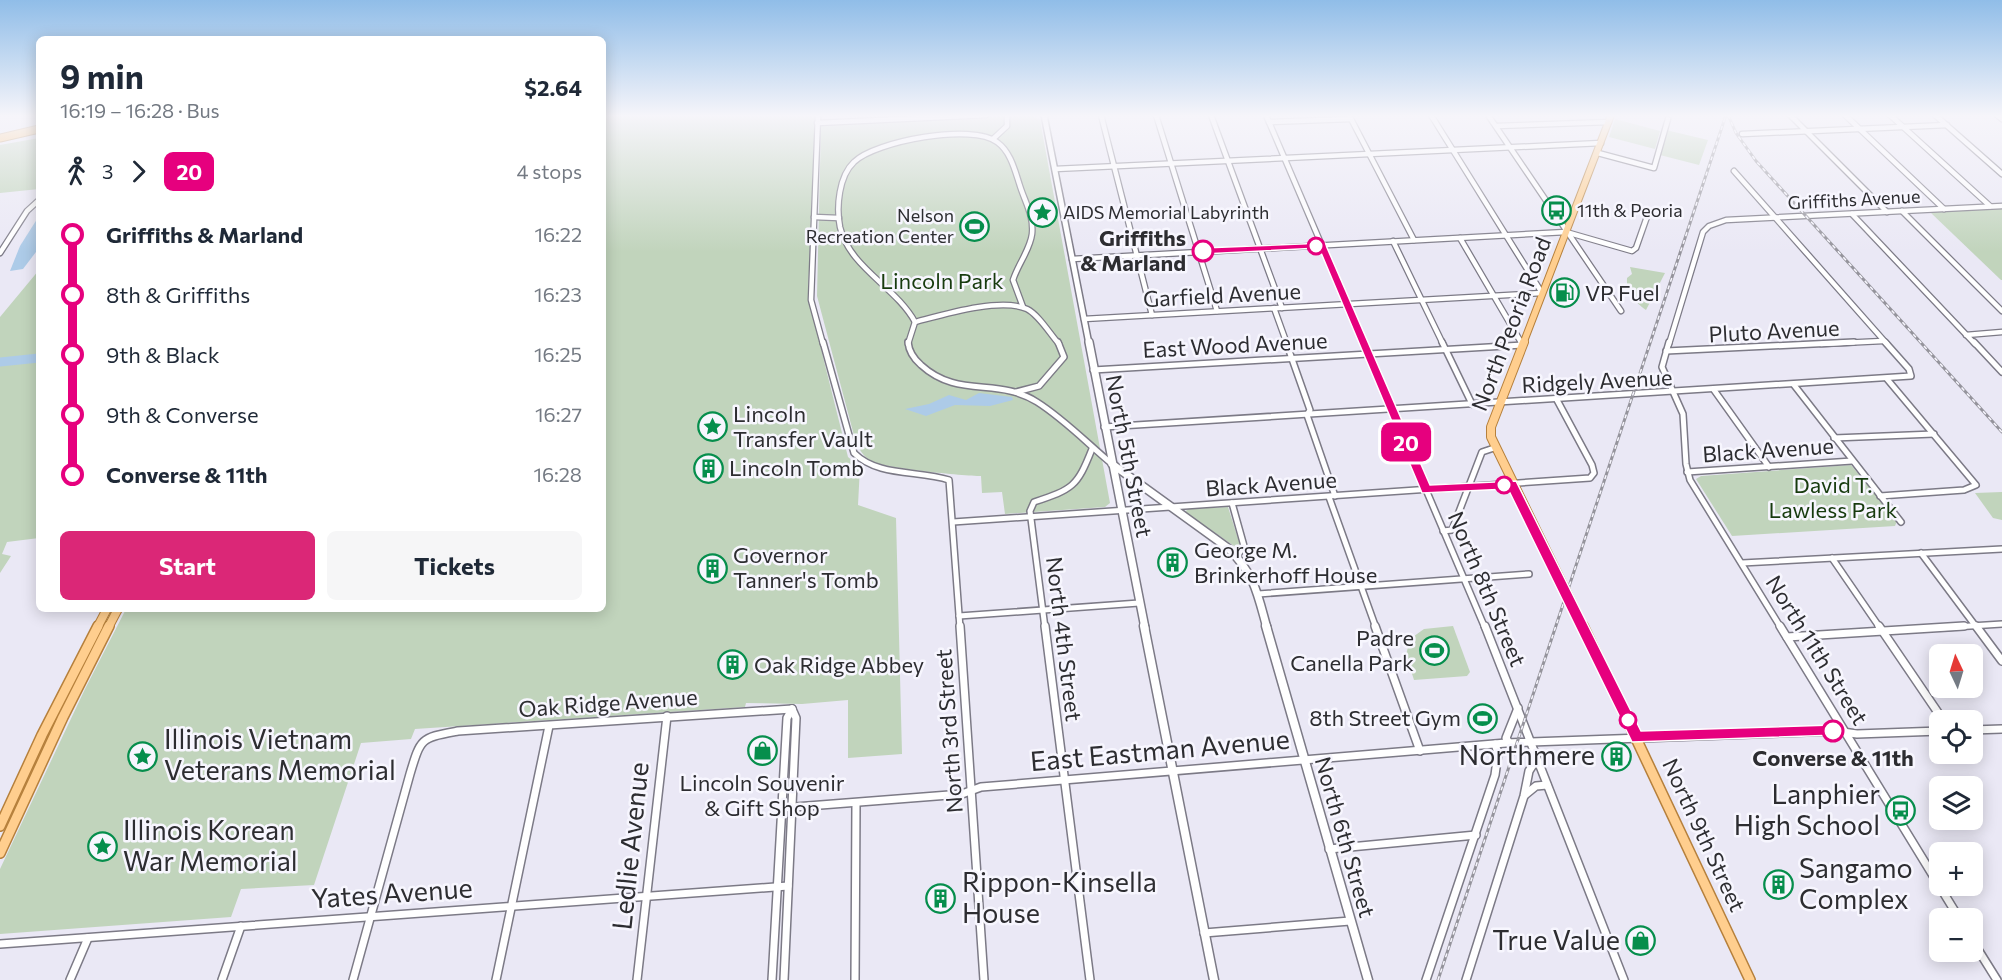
<!DOCTYPE html>
<meta charset="utf-8">
<style>
body{margin:0;font-family:Commissioner,sans-serif;background:#f6f6f7;color:#1f2937;height:100vh;display:flex;flex-direction:column;font-size:22px;white-space:nowrap}
*{box-sizing:border-box;margin:0}
p{font-size:20px;color:#747a83}
.icon{flex:none;width:33px;height:33px;fill:none;stroke:currentColor;stroke-width:2;stroke-linecap:round;stroke-linejoin:round}
.map{position:relative;flex:1;overflow:hidden}
.panel{position:absolute;left:36px;top:36px;width:570px;height:576px;display:flex;flex-direction:column;background:#fff;border-radius:9px;box-shadow:0 3px 15px #0003}
.panel>*{flex:none}
.badge{padding:0 12px;border-radius:9px;font-size:21px;line-height:39px}
.needle{width:39px;rotate:356deg}
.fabs{position:absolute;left:1929px;top:644px;display:grid;gap:12px}
.fabs a{display:grid;place-items:center;width:54px;height:54px;border-radius:9px;background:#fff;box-shadow:0 3px 15px #0003;font-size:30px}
.map>.badge{position:absolute;translate:-50% -50%;box-shadow:0 0 0 3px #fff}
.legs{display:flex;align-items:center;gap:9px;height:66px;padding:0 24px;font-size:20px}
.legs p{margin-inline-start:auto}
.overview{display:flex;align-items:center;justify-content:space-between;height:102px;padding:0 24px}
h1{font-size:33px;font-weight:700;line-height:45px}
.primary-button{display:flex;gap:12px;margin-top:auto;padding:12px 24px}
.primary-button a{flex:1;height:69px;border-radius:9px;background:#db2777;color:#fff;font-size:24px;font-weight:700;line-height:69px;text-align:center}
.primary-button a+a{background:#f6f6f7;color:#1f2937}
ul{padding:0 24px;list-style:none}
li{display:flex;align-items:center;gap:21px;height:60px;font-size:22px}
li i{display:grid;place-items:center;width:9px;height:100%;margin:0 8px;background:currentColor}
li i::after{content:'';width:15px;height:15px;margin:-8px;border:4px solid;border-radius:50%;background:#fff}
li p{margin-inline-start:auto}
li:first-child i{background:linear-gradient(#0000 50%,currentColor 0)}
li:last-child i{background:linear-gradient(currentColor 50%,#0000 0)}
.map>svg:first-child{display:block}
</style>
<div class="map">
<svg width="2002" height="980" viewBox="0 0 2002 980">
<rect width="100%" height="100%" fill="#eae8f5"/>
<!-- green -->
<g fill="#c1d4bc">
<path d="M 603,115 L 815,115 L 808,297 L 848,457 L 860,467 L 858,505 L 896,518 L 902,754 L 848,758 L 848,700 L 802,704 L 746,703 L 745,707 L 415,729 L 411,739 L 361,743 L 314,885 L 241,889 L 231,917 L 0,934 L 0,869 L 85,689 L 126,609 L 603,609 Z"/>
<path d="M 1032,115 L 1040,120 L 1110,503 L 1105,507 L 1005,514 L 1002,492 L 982,493 L 981,476 C 964,476 882,468 871,461 C 863,456 860,450 856,443 L 817,296 L 821,126 Z"/>
<path d="M 1615,119 L 1660,131 L 1655,149 L 1609,137 Z"/>
<path d="M 1666,130 L 1708,140 L 1699,165 L 1660,155 Z"/>
<path d="M 39,138 L 39,189 L 0,193 L 0,145 Z"/>
<path d="M 2002,208 L 2002,280 L 2001,280 L 1930,212 Z"/>
<path d="M 1630,267 L 1665,273 L 1646,310 C 1635,302 1626,293 1627,278 L 1632,274 Z"/>
<path d="M 39,270 L 39,538 L 7,542 L 2,554 L 11,556 L 0,573 L 0,317 Z"/>
<path d="M 1851,465 L 1897,521 L 1895,526 L 1732,536 L 1696,479 L 1701,476 Z"/>
<path d="M 2002,492 L 2002,520 L 1993,518 L 1975,493 Z"/>
<path d="M 1228,507 L 1240,545 L 1237,548 L 1185,512 L 1188,509 Z"/>
<path d="M 1453,626 L 1470,672 L 1467,676 L 1414,680 L 1406,655 L 1410,639 L 1424,629 Z"/>
</g>
<!-- water -->
<g fill="#adcbe8">
<path d="M 39,216 L 39,248 L 23,269 L 10,271 L 20,246 Z"/>
<path d="M 979,393 L 1012,397 L 1013,400 L 990,406 L 955,405 L 926,416 L 905,409 L 929,404 L 949,395 L 966,400 Z"/>
</g>
<g fill="none" stroke-linecap="round" stroke-linejoin="round">
<!-- river -->
<path stroke="#adcbe8" stroke-width="9" d="M 0,362 L 39,358"/>
<defs>
<g id="minor-far2">
<path d="M 818,115 L 811,300 L 823,344"/>
<path d="M 1101,115 L 1152,315"/>
<path d="M 1156,115 L 1217,311"/>
<path d="M 1211,115 L 1282,308"/>
<path d="M 1266,115 L 1364,344"/>
<path d="M 1349,115 L 1414,240"/>
<path d="M 1431,115 L 1542,293"/>
<path d="M 1488,115 L 1621,311"/>
<path d="M 1790,115 L 1887,212"/>
<path d="M 1845,115 L 1944,209"/>
<path d="M 1890,115 L 1990,206"/>
<path d="M 1997,115 L 2002,119"/>
<path d="M 1269,122 L 1350,119"/>
<path d="M 817,123 L 986,115"/>
<path d="M 1496,126 L 1609,122"/>
<path d="M 1742,134 L 1947,125"/>
<path d="M 993,139 L 1007,126 L 1007,115"/>
<path d="M 1598,153 L 1654,168 L 1668,119"/>
<path d="M 1055,169 L 1601,143"/>
<path d="M 1734,171 L 1887,344"/>
<path d="M 1902,211 L 2002,311"/>
<path d="M 1852,214 L 1975,344"/>
<path d="M 814,217 L 839,218"/>
<path d="M 1460,238 L 1522,344"/>
<path d="M 1393,241 L 1443,344"/>
<path d="M 0,253 L 27,211 L 39,200"/>
<path d="M 1072,259 L 1566,232 L 1632,251 L 1636,248 L 1649,211"/>
<path d="M 1274,308 L 1287,344"/>
<path d="M 1084,319 L 1542,293"/>
<path d="M 915,322 C 896,287 849,267 840,227 C 836,207 839,176 854,162 C 875,141 973,123 997,142 C 1011,152 1015,171 1020,186 C 1025,202 1034,216 1032,234 C 1030,250 1018,264 1013,280 L 1023,307"/>
<path d="M 1966,335 L 2002,332"/>
<path d="M 908,344 L 915,322 C 942,315 1000,297 1027,309 C 1039,315 1050,334 1059,344"/>
<path d="M 1669,344 L 1703,232 L 1709,226 L 1726,220 L 2002,206"/>
<path d="M 1821,344 L 1883,341"/>
</g>
<g id="minor-far1">
<path d="M 823,342 L 854,453 C 878,477 918,470 949,480 L 960,628"/>
<path d="M 908,342 C 909,352 914,359 921,365 C 958,399 998,377 1037,402 C 1064,419 1088,444 1112,464"/>
<path d="M 1286,342 L 1310,410 L 1307,415 L 1335,496"/>
<path d="M 1363,342 L 1485,628"/>
<path d="M 1442,342 L 1472,404"/>
<path d="M 1521,342 L 1523,345"/>
<path d="M 1669,342 L 1662,367 L 1683,414 L 1686,464 L 1690,480 L 1781,628"/>
<path d="M 1974,342 L 2002,372"/>
<path d="M 1666,351 L 1854,342"/>
<path d="M 1093,370 L 1523,345"/>
<path d="M 1794,385 L 1901,522"/>
<path d="M 1714,390 L 1769,467"/>
<path d="M 1016,392 L 1039,386 L 1064,357 L 1058,342"/>
<path d="M 1104,427 L 1911,376 L 1909,369 L 1885,342"/>
<path d="M 1834,438 L 1934,434"/>
<path d="M 1687,472 L 1852,461"/>
<path d="M 1880,496 L 1964,490 L 1976,485 L 1887,379"/>
<path d="M 1329,497 L 1376,628"/>
<path d="M 1232,503 L 1244,546 L 1237,556"/>
<path d="M 953,522 L 1590,478 L 1594,473 L 1592,465 L 1557,400"/>
<path d="M 1443,531 L 1452,530 L 1482,452 L 1494,448"/>
<path d="M 1921,553 L 1977,628"/>
<path d="M 1832,558 L 1880,628"/>
<path d="M 1742,563 L 2002,549"/>
<path d="M 1258,594 L 1529,574"/>
<path d="M 959,616 L 1139,603"/>
<path d="M 1045,628 L 1030,511 L 1034,502 C 1073,489 1077,487 1092,449"/>
<path d="M 1939,628 L 2002,624"/>
</g>
<g id="minor">
<path d="M 960,626 L 984,980"/>
<path d="M 1045,626 L 1090,980"/>
<path d="M 1375,626 L 1420,751"/>
<path d="M 1485,626 L 1624,980"/>
<path d="M 1780,626 L 1959,918"/>
<path d="M 1879,626 L 1943,720"/>
<path d="M 1976,626 L 2002,661"/>
<path d="M 1787,637 L 1964,626"/>
<path d="M 1972,730 L 2002,729"/>
<path d="M 1509,743 L 1506,738 L 1518,708"/>
<path d="M 1525,795 L 1536,786 L 1547,785"/>
<path d="M 782,808 L 962,794 L 981,787 L 1506,743 L 1835,731 L 1857,734 L 1940,731"/>
<path d="M 1329,849 L 1476,835"/>
<path d="M 1204,933 L 1350,921"/>
<path d="M 1972,940 L 1997,980"/>
<path d="M 0,944 L 788,886"/>
<path d="M 70,980 L 88,938"/>
<path d="M 222,980 L 241,926"/>
<path d="M 353,980 L 410,774 C 421,737 421,738 458,731 L 792,709"/>
<path d="M 496,980 L 549,726"/>
<path d="M 637,980 L 667,716"/>
<path d="M 772,980 L 787,718 L 792,709"/>
<path d="M 784,980 L 796,718 L 792,709"/>
<path d="M 855,980 L 856,803"/>
<path d="M 1426,980 L 1495,775 L 1498,753 L 1495,744"/>
<path d="M 1466,980 L 1524,796 L 1529,771 L 1536,760"/>
</g>
<path id="tertiary" d="M 1935,115 L 2002,174"/>
<path id="secondary-far2" d="M 1044,115 L 1089,344"/>
<g id="secondary-far1">
<path d="M 1089,342 L 1145,628"/>
<path d="M 1112,464 L 1228,548 C 1255,575 1257,592 1267,628"/>
</g>
<g id="secondary">
<path d="M 1144,626 L 1214,980"/>
<path d="M 1266,626 L 1368,980"/>
</g>
<path id="primary-far2" d="M 1523,344 L 1611,115"/>
<g id="primary-far1">
<path d="M 1524,342 L 1491,427 L 1491,437 L 1584,628"/>
<path d="M 97,628 L 107,609"/>
<path d="M 108,628 L 118,609"/>
</g>
<g id="primary">
<path d="M 1583,626 L 1750,980"/>
<path d="M 0,826 L 42,735 L 98,626"/>
<path d="M 0,853 L 63,717 L 109,626"/>
</g>
<path id="trunk" d="M 0,138 L 39,129"/>
</defs>
<!-- minor-far2 casing -->
<use href="#minor-far2" stroke="#7c7a86" stroke-width="7"/>
<!-- minor-far1 casing -->
<use href="#minor-far1" stroke="#7c7a86" stroke-width="8"/>
<!-- minor casing -->
<use href="#minor" stroke="#7c7a86" stroke-width="10"/>
<!-- tertiary casing -->
<use href="#tertiary" stroke="#7c7a86" stroke-width="7"/>
<!-- secondary-far2 casing -->
<use href="#secondary-far2" stroke="#7c7a86" stroke-width="8"/>
<!-- secondary-far1 casing -->
<use href="#secondary-far1" stroke="#7c7a86" stroke-width="10"/>
<!-- secondary casing -->
<use href="#secondary" stroke="#7c7a86" stroke-width="11"/>
<!-- primary-far2 casing -->
<use href="#primary-far2" stroke="#b6803c" stroke-width="8"/>
<!-- primary-far1 casing -->
<use href="#primary-far1" stroke="#b6803c" stroke-width="10"/>
<!-- primary casing -->
<use href="#primary" stroke="#b6803c" stroke-width="12"/>
<!-- trunk casing -->
<use href="#trunk" stroke="#b6803c" stroke-width="9"/>
<!-- minor-far2 -->
<use href="#minor-far2" stroke="#fff" stroke-width="4.5"/>
<!-- minor-far1 -->
<use href="#minor-far1" stroke="#fff" stroke-width="5"/>
<!-- minor -->
<use href="#minor" stroke="#fff" stroke-width="7"/>
<!-- tertiary -->
<use href="#tertiary" stroke="#fff" stroke-width="4.5"/>
<!-- secondary-far2 -->
<use href="#secondary-far2" stroke="#fff" stroke-width="5"/>
<!-- secondary-far1 -->
<use href="#secondary-far1" stroke="#fff" stroke-width="7"/>
<!-- secondary -->
<use href="#secondary" stroke="#fff" stroke-width="8"/>
<!-- primary-far2 -->
<use href="#primary-far2" stroke="#ffce8e" stroke-width="6"/>
<!-- primary-far1 -->
<use href="#primary-far1" stroke="#ffce8e" stroke-width="8"/>
<!-- primary -->
<use href="#primary" stroke="#ffce8e" stroke-width="9"/>
<!-- trunk -->
<use href="#trunk" stroke="#ffbe68" stroke-width="7"/>
<defs>
<g id="rail">
<path d="M 1728,115 L 1736,133 L 1756,161 L 2002,432"/>
<path d="M 1438,980 L 1726,115"/>
</g>
</defs>
<!-- rail casing -->
<use href="#rail" stroke="#95949c" stroke-width="3"/>
<!-- rail -->
<use href="#rail" stroke="#f7f6fe" stroke-width="1.5" stroke-dasharray="4" stroke-linecap="butt"/>
</g>
<!-- sky -->
<linearGradient id="sky" x2="0" y2="1"><stop stop-color="#90bde8"/><stop offset="0.46" stop-color="#f6f5fa"/><stop offset="1" stop-color="#f6f5fa" stop-opacity="0"/></linearGradient>
<rect width="2002" height="252" fill="url(#sky)"/>
<!-- line-1 -->
<path fill="#e6007e" stroke="#fff" stroke-width="1.5" d="M 1325,243 L 1430,485 L 1516,481 L 1641,731 L 1833,725 L 1840,731 L 1838,735 L 1632,742 L 1508,489 L 1422,493 L 1319,248 L 1203,254 L 1199,251 L 1203,248 Z"/>
<!-- icons -->
<defs>
<symbol id="bus-ring" viewBox="-11 -11 22 22"><circle r="9.5" fill="#f7f6fe" stroke="#068e4c" stroke-width="1.5"/><path d="M-5-6H5V4H4V6H2V4H-2V6H-4V4H-5ZM-3.5-4V0h7V-4ZM-3.5 1.2v1.5H-2V1.2ZM2 1.2v1.5H3.5V1.2Z" fill="#068e4c"/></symbol>
<symbol id="sight-ring" viewBox="-11 -11 22 22"><circle r="9.5" fill="#f7f6fe" stroke="#068e4c" stroke-width="1.5"/><path d="M0-6L1.8-2.2L6-1.7L2.9 1.2L3.7 5.4L0 3.3L-3.7 5.4L-2.9 1.2L-6-1.7L-1.8-2.2Z" fill="#068e4c"/></symbol>
<symbol id="stadium-ring" viewBox="-11 -11 22 22"><circle r="9.5" fill="#f7f6fe" stroke="#068e4c" stroke-width="1.5"/><path d="M0-5a6.5 5 0 1 0 0 10a6.5 5 0 1 0 0-10ZM-3.5-1.8h7v3.6h-7Z" fill="#068e4c"/></symbol>
<symbol id="fuel-ring" viewBox="-11 -11 22 22"><circle r="9.5" fill="#f7f6fe" stroke="#068e4c" stroke-width="1.5"/><path d="M-5.5-6h7V0h2V4h1.3V-2.5L3-4.5l.8-.8L6-3V5H2.5V1h-1V6h-7ZM-4.2-4.7v3.2H.2V-4.7Z" fill="#068e4c"/></symbol>
<symbol id="building-ring" viewBox="-11 -11 22 22"><circle r="9.5" fill="#f7f6fe" stroke="#068e4c" stroke-width="1.5"/><path d="M-4-6H4V6H1V3H-1V6H-4ZM-2.5-4.3h1.7v1.8h-1.7ZM.8-4.3h1.7v1.8H.8ZM-2.5-1h1.7V.8h-1.7ZM.8-1h1.7V.8H.8Z" fill="#068e4c"/></symbol>
<symbol id="shop-ring" viewBox="-11 -11 22 22"><circle r="9.5" fill="#f7f6fe" stroke="#068e4c" stroke-width="1.5"/><path d="M-5-2.5h2.3a2.7 3.5 0 0 1 5.4 0H5L5.5 6h-11ZM-1.5-2.5h3a1.5 2.3 0 0 0-3 0Z" fill="#068e4c"/></symbol>
</defs>
<g fill-rule="evenodd">
<use href="#bus-ring" x="1540" y="194" width="33" height="33"/>
<use href="#sight-ring" x="1026" y="196" width="33" height="33"/>
<use href="#stadium-ring" x="958" y="210" width="33" height="33"/>
<use href="#fuel-ring" x="1548" y="276" width="33" height="33"/>
<use href="#sight-ring" x="696" y="410" width="33" height="33"/>
<use href="#building-ring" x="692" y="452" width="33" height="33"/>
<use href="#building-ring" x="1156" y="546" width="33" height="33"/>
<use href="#building-ring" x="696" y="552" width="33" height="33"/>
<use href="#stadium-ring" x="1418" y="634" width="33" height="33"/>
<use href="#building-ring" x="716" y="648" width="33" height="33"/>
<use href="#stadium-ring" x="1466" y="702" width="33" height="33"/>
<use href="#shop-ring" x="746" y="734" width="33" height="33"/>
<use href="#sight-ring" x="126" y="740" width="33" height="33"/>
<use href="#building-ring" x="1600" y="740" width="33" height="33"/>
<use href="#bus-ring" x="1884" y="794" width="33" height="33"/>
<use href="#sight-ring" x="86" y="830" width="33" height="33"/>
<use href="#building-ring" x="1762" y="868" width="33" height="33"/>
<use href="#building-ring" x="924" y="882" width="33" height="33"/>
<use href="#shop-ring" x="1624" y="924" width="33" height="33"/>
</g>
<!-- markers -->
<g fill="#fff" stroke="#e6007e" stroke-width="3">
<circle cx="1316" cy="246" r="8"/>
<circle cx="1203" cy="251" r="10"/>
<circle cx="1504" cy="485" r="8"/>
<circle cx="1628" cy="720" r="8"/>
<circle cx="1833" cy="731" r="10"/>
</g>
<g text-anchor="middle" stroke-width="5" stroke-linejoin="round" paint-order="stroke">
<!-- far-street labels -->
<g font-size="18" fill="#2d2d31" stroke="#f7f6fe">
<text transform="translate(1854 200) rotate(-3)" y="6">Griffiths Avenue</text>
</g>
<!-- far-poi labels -->
<g font-size="18" fill="#2d2d31" stroke="#f7f6fe" text-anchor="start">
<text x="1577" y="217">11th &amp; Peoria</text>
<text x="1063" y="219">AIDS Memorial Labyrinth</text>
<text x="954" y="222" text-anchor="end">Nelson<tspan x="954" dy="21">Recreation Center</tspan></text>
</g>
<!-- stop labels -->
<g font-size="22" font-weight="bold" fill="#2d2d31" stroke="#f7f6fe" text-anchor="end">
<text x="1186" y="246">Griffiths<tspan x="1186" dy="25">&amp; Marland</tspan></text>
<text x="1833" y="766" text-anchor="middle">Converse &amp; 11th</text>
</g>
<!-- park labels -->
<g font-size="22" fill="#173b0e" stroke="#f7f6fe">
<text x="942" y="289">Lincoln Park</text>
<text x="1833" y="493">David T.<tspan x="1833" dy="25">Lawless Park</tspan></text>
</g>
<!-- poi labels -->
<g font-size="22" fill="#2d2d31" stroke="#f7f6fe" text-anchor="start">
<text x="1585" y="301">VP Fuel</text>
<text x="733" y="422">Lincoln<tspan x="733" dy="25">Transfer Vault</tspan></text>
<text x="729" y="476">Lincoln Tomb</text>
<text x="1194" y="558">George M.<tspan x="1194" dy="25">Brinkerhoff House</tspan></text>
<text x="733" y="563">Governor<tspan x="733" dy="25">Tanner's Tomb</tspan></text>
<text x="1414" y="646" text-anchor="end">Padre<tspan x="1414" dy="25">Canella Park</tspan></text>
<text x="754" y="673">Oak Ridge Abbey</text>
<text x="1461" y="726" text-anchor="end">8th Street Gym</text>
<text x="762" y="791" text-anchor="middle">Lincoln Souvenir<tspan x="762" dy="25">&amp; Gift Shop</tspan></text>
</g>
<!-- street labels -->
<g font-size="22" fill="#2d2d31" stroke="#f7f6fe">
<text transform="translate(1222 295) rotate(-3)" y="8">Garfield Avenue</text>
<text transform="translate(1511 324) rotate(-69)" y="8">North Peoria Road</text>
<text transform="translate(1774 331) rotate(-3)" y="8">Pluto Avenue</text>
<text transform="translate(1235 345) rotate(-3)" y="8">East Wood Avenue</text>
<text transform="translate(1597 381) rotate(-3)" y="8">Ridgely Avenue</text>
<text transform="translate(1768 450) rotate(-4)" y="8">Black Avenue</text>
<text transform="translate(1129 456) rotate(79)" y="8">North 5th Street</text>
<text transform="translate(1271 484) rotate(-4)" y="8">Black Avenue</text>
<text transform="translate(1487 589) rotate(67)" y="8">North 8th Street</text>
<text transform="translate(1064 639) rotate(83)" y="8">North 4th Street</text>
<text transform="translate(1817 650) rotate(58)" y="8">North 11th Street</text>
<text transform="translate(608 703) rotate(-4)" y="8">Oak Ridge Avenue</text>
<text transform="translate(949 731) rotate(-94)" y="8">North 3rd Street</text>
<text transform="translate(1704 835) rotate(65)" y="8">North 9th Street</text>
<text transform="translate(1345 837) rotate(74)" y="8">North 6th Street</text>
</g>
<!-- near-poi labels -->
<g font-size="27" fill="#2d2d31" stroke="#f7f6fe" text-anchor="start">
<text x="164" y="749">Illinois Vietnam<tspan x="164" dy="31">Veterans Memorial</tspan></text>
<text x="1595" y="765" text-anchor="end">Northmere</text>
<text x="1880" y="804" text-anchor="end">Lanphier<tspan x="1880" dy="31">High School</tspan></text>
<text x="123" y="840">Illinois Korean<tspan x="123" dy="31">War Memorial</tspan></text>
<text x="1799" y="878">Sangamo<tspan x="1799" dy="31">Complex</tspan></text>
<text x="962" y="892">Rippon-Kinsella<tspan x="962" dy="31">House</tspan></text>
<text x="1620" y="950" text-anchor="end">True Value</text>
</g>
<!-- near-street labels -->
<g font-size="27" fill="#2d2d31" stroke="#f7f6fe">
<text transform="translate(1160 751) rotate(-5)" y="9">East Eastman Avenue</text>
<text transform="translate(631 846) rotate(-84)" y="9">Ledlie Avenue</text>
<text transform="translate(392 894) rotate(-4)" y="9">Yates Avenue</text>
</g>
</g>
</svg>
<div class="fabs">
<a><svg class="needle" viewBox="-14 -14 28 28"><path d="M0-13l5 13h-10z" fill="#e53935"/><path d="M0 13l5-13h-10z" fill="#747a83"/></svg></a>
<a><svg class="icon" aria-label="locate" viewBox="0 0 24 24"><circle cx="12" cy="12" r="6"/><path d="M12 2v4M12 18v4M2 12h4M18 12h4"/></svg></a>
<a><svg class="icon" aria-label="layers" viewBox="0 0 24 24"><path d="M12 4l9 5-9 5-9-5zM3 14l9 5 9-5"/></svg></a>
<a>+</a>
<a>−</a>
</div>
<b class="badge" style="left:1406px;top:442px;background:#e6007e;color:#fff">20</b>
<section class="panel">
<div class="overview"><div><h1>9 min</h1><p>16:19 – 16:28 · Bus</p></div><b>$2.64</b></div>
<div class="legs"><svg class="icon" aria-label="walk" viewBox="0 0 24 24"><circle cx="13" cy="4" r="2"/><path d="M13 8l-2 6 4 7M11 14l-3 7M7 12l3-4h3l4 4"/></svg>3<svg class="icon" aria-label="forward" viewBox="0 0 24 24"><path d="M9 5l7 7-7 7"/></svg><b class="badge" style="background:#e6007e;color:#fff">20</b><p>4 stops</p></div>
<ul>
<li><i style="color:#e6007e"></i><b>Griffiths &amp; Marland</b><p>16:22</p></li>
<li><i style="color:#e6007e"></i><span>8th &amp; Griffiths</span><p>16:23</p></li>
<li><i style="color:#e6007e"></i><span>9th &amp; Black</span><p>16:25</p></li>
<li><i style="color:#e6007e"></i><span>9th &amp; Converse</span><p>16:27</p></li>
<li><i style="color:#e6007e"></i><b>Converse &amp; 11th</b><p>16:28</p></li>
</ul>
<div class="primary-button"><a>Start</a><a>Tickets</a></div>
</section>
</div>
